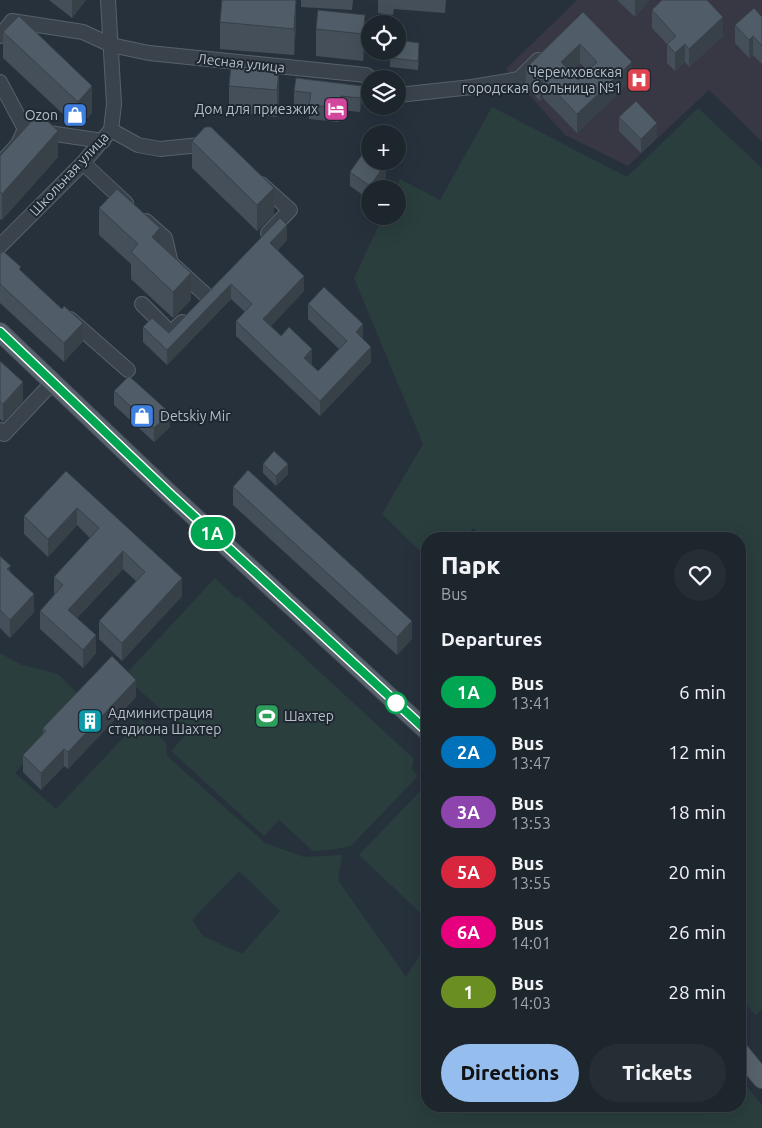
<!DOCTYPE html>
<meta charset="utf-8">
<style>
body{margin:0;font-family:Ubuntu,sans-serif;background:#252d35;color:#f1f3f6;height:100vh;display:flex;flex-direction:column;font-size:19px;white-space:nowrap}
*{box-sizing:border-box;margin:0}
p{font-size:16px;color:#a0a5aa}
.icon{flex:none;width:28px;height:28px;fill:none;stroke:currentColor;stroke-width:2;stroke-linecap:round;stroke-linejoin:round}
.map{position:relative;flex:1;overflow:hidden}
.sheet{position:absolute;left:421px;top:532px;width:325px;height:580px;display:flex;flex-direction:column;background:#1d252d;border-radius:20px;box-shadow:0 5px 20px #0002,0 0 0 1px #3b4249}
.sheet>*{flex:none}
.badge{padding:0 10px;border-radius:16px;font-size:18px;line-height:32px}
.buttons{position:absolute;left:361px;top:15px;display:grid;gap:10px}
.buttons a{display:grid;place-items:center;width:45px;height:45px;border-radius:50%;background:#1d252d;box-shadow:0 5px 20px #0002,0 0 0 1px #3b4249;font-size:25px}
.map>.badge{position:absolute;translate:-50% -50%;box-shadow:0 0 0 2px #fff}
h2{padding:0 20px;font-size:19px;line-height:45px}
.round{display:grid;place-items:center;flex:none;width:52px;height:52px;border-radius:26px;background:#252d35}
.summary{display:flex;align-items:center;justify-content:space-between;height:85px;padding:0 20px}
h1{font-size:24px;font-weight:800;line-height:38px}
.button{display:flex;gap:10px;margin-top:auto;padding:10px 20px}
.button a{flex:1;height:58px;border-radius:30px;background:#95beee;color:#111;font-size:20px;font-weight:800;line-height:58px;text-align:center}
.button a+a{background:#252d35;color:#f1f3f6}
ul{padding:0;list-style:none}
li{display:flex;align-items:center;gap:15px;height:60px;padding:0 20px}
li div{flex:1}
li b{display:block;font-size:19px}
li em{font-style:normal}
li .badge{min-width:55px;font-weight:700;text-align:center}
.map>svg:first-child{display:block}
</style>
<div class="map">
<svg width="762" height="1128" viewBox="0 0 762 1128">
<rect width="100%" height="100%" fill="#27313c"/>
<!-- medical -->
<path fill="#373843" d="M 577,0 L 762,0 L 762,142 L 709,90 L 628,166 L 565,135 L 506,69 Z"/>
<!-- green -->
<g fill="#2a3e3e" fill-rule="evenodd">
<path d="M 492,107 L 627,177 L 698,108 L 762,168 L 762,1010 L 755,1015 L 740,995 L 740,539 L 486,539 L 473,528 L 463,539 L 428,539 L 427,558 L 382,514 L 423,444 L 354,278 L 383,216 L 398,216 L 398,189 L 395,189 L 400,179 L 440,200 Z"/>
<path d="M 215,578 L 236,598 L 239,597 L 414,759 L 412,769 L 418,776 L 351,846 L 330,850 L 313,851 L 279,820 L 264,836 L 171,751 L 187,733 L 124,676 Z"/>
<path d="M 0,653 L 22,665 L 58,674 L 81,697 L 15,773 L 56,809 L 141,719 L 166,743 L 167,756 L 265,843 L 304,857 L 342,855 L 338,880 L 406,977 L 427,944 L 428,1106 L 740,1106 L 740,1078 L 762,1105 L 762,1128 L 0,1128 ZM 239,871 L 280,911 L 242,954 L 203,936 L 192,920 Z"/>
<path d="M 427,784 L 427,919 L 359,855 Z"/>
</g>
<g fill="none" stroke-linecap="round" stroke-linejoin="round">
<defs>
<g id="minor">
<path d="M 0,36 L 12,21 L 83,32 L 111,45 L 149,53 L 366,75 L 372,79"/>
<path d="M 0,82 L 25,129 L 18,144 L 0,164"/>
<path d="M 398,95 L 472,87 L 519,79 L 538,60"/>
<path d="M 111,130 L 138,145 L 160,149 L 210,144"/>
<path d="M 42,132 L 103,141"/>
<path d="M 83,163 L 126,203"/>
<path d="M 261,184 L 290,210 L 268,233"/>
<path d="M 146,221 L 165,238 L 171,263 L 207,296"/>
<path d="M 0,246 L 83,163 L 111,130 L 114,104 L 108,0"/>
<path d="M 142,304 L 171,333 L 182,322"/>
<path d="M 70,319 L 128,370"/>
<path d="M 0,430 L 4,434 L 52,383"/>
</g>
<g id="major">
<path d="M 0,332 L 171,495 L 428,732"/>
<path d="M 740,1052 L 762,1079"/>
</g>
</defs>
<!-- minor casing -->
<use href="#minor" stroke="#58616a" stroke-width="16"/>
<!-- major casing -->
<use href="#major" stroke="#434c55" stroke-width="20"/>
<!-- minor -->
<use href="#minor" stroke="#3a434c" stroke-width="14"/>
<!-- major -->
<use href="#major" stroke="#58626c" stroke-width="18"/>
</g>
<!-- wall -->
<g fill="#454f59" fill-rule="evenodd">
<path d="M 49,0 L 86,0 L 72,18 Z"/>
<path d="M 301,0 L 353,0 L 352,10 L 301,7 Z"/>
<path d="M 378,0 L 446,0 L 445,13 L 394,9 L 393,15 L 378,13 Z"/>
<path d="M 617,0 L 650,0 L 635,17 Z"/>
<path d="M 708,0 L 723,36 L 689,67 L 685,62 L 675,71 L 667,63 L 667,44 L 652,28 L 652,10 Z"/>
<path d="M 583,12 L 632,80 L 577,133 L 543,98 L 540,101 L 526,86 L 526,68 ZM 580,63 L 587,71 L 578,80 L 570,72 Z"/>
<path d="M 365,15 L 365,41 L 363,61 L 316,56 L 316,29 Z"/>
<path d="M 762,17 L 762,64 L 753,55 L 749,58 L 735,43 L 735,25 Z"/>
<path d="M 220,22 L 296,26 L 294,55 L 220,49 Z"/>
<path d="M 3,32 L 92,113 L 78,128 L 3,58 Z"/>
<path d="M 419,52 L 418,70 L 390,67 L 390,58 Z"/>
<path d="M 279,70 L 279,96 L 277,117 L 229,112 L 229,86 Z"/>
<path d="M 362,86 L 362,100 L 360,112 L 341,110 L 339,122 L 309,119 L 309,107 L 294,105 L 294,91 Z"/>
<path d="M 619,117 L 657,137 L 641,153 L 619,131 Z"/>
<path d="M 192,141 L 274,214 L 257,231 L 192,168 Z"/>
<path d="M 0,156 L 58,157 L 2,220 L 0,219 Z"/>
<path d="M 350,172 L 386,177 L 370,200 L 350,186 Z"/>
<path d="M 99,208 L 160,244 L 191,300 L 173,318 L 131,279 L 131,264 L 99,235 Z"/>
<path d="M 280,218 L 287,240 L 278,250 L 304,291 L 271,326 L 312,364 L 311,365 L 318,371 L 339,349 L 308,319 L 308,304 L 363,339 L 371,362 L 320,416 L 236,336 L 236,321 L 245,312 L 231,299 L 167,365 L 143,342 L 143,327 L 169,333 Z"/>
<path d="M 0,255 L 21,271 L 83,341 L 64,362 L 0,303 Z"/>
<path d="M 0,361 L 23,401 L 3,422 L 0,419 Z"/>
<path d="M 114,391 L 170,427 L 154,442 L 114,405 Z"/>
<path d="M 263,464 L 288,474 L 276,486 L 263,473 Z"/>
<path d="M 66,471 L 182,596 L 122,661 L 99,639 L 99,621 L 136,581 L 123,569 L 77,618 L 96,653 L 83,668 L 40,629 L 40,611 L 54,595 L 54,577 L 90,538 L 77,525 L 48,557 L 24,534 L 24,516 Z"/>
<path d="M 233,487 L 412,639 L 397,655 L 233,505 Z"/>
<path d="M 0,556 L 11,572 L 34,612 L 10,638 L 0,628 Z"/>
<path d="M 136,697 L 68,769 L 64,766 L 41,790 L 23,772 L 23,755 L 43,734 L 43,728 Z"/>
</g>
<!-- shaded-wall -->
<g fill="#384048">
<path d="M 72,0 L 86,0 L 72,18 Z"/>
<path d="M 296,0 L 296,26 L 294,55 L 294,29 Z"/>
<path d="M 635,0 L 650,0 L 635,17 Z"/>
<path d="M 365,15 L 365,41 L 363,61 L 363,34 Z"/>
<path d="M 723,17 L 723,36 L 689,67 L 689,49 Z"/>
<path d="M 753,36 L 753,55 L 749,58 L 749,40 Z"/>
<path d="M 419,43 L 419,52 L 418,70 L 418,61 Z"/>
<path d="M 580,44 L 580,63 L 561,81 L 561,62 Z"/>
<path d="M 685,44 L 685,62 L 675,71 L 675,53 Z"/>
<path d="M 632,62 L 632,80 L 577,133 L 577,114 Z"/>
<path d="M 279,70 L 279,96 L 277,117 L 277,90 Z"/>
<path d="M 543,79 L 543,98 L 540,101 L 540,83 Z"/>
<path d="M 92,86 L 92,113 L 78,128 L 78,102 Z"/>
<path d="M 362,86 L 362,100 L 360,112 L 360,98 Z"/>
<path d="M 341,96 L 341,110 L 339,122 L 339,108 Z"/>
<path d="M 657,123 L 657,137 L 641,153 L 641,139 Z"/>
<path d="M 58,131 L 58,157 L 2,220 L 2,194 Z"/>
<path d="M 386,163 L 386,177 L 377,189 L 370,189 L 370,200 L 370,186 Z"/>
<path d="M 274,188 L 274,214 L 257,231 L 257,205 Z"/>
<path d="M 287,225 L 287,240 L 270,258 L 270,243 Z"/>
<path d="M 160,228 L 160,255 L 152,237 Z"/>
<path d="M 191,273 L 191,300 L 173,318 L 173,292 Z"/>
<path d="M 304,276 L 304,291 L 263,334 L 263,319 Z"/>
<path d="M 231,284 L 231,299 L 167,365 L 167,350 Z"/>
<path d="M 83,323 L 83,341 L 64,362 L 64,343 Z"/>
<path d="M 363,324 L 363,339 L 356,332 Z"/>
<path d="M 371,347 L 371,362 L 320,416 L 320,401 Z"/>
<path d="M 312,349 L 312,364 L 304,372 L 304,358 Z"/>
<path d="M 23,382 L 23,401 L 3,422 L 3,404 Z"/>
<path d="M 170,413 L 170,427 L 154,442 L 154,428 Z"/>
<path d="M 288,464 L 288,474 L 276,486 L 276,476 Z"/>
<path d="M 77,508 L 77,525 L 48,557 L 48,539 Z"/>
<path d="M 123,551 L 123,569 L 68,627 L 68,610 Z"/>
<path d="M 182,578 L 182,596 L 122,661 L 122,643 Z"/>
<path d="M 34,594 L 34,612 L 10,638 L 10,620 Z"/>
<path d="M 412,621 L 412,639 L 397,655 L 397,637 Z"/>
<path d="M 96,635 L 96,653 L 83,668 L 83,650 Z"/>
<path d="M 136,680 L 136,697 L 68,769 L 68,752 Z"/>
<path d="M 64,749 L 64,766 L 41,790 L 41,773 Z"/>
</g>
<!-- building -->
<g fill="#505c67" stroke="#384048" fill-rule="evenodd">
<path d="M 222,0 L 296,0 L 294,29 L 220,22 Z"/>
<path d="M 662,0 L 707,0 L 723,17 L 689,49 L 685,44 L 675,53 L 667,44 L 676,36 L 652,10 Z"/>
<path d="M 754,8 L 762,17 L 762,46 L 753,36 L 749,40 L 735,25 Z"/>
<path d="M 318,10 L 365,15 L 363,34 L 316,29 Z"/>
<path d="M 583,12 L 632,62 L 577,114 L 543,79 L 540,83 L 526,68 ZM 580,44 L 597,62 L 578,80 L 561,62 Z"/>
<path d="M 19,16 L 92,86 L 78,102 L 3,32 Z"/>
<path d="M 398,40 L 419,43 L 418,61 L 390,58 L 390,51 L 398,51 Z"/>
<path d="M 231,65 L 279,70 L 277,90 L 229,86 Z"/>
<path d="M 296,78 L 362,86 L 360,98 L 341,96 L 339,108 L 309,105 L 311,93 L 294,91 Z"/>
<path d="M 636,101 L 657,123 L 641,139 L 619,117 Z"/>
<path d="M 39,113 L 58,131 L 2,194 L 0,192 L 0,156 Z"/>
<path d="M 205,127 L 211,127 L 274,188 L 257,205 L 192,141 Z"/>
<path d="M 366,149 L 370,152 L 370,161 L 383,161 L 386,163 L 370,186 L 350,172 Z"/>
<path d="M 117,189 L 160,228 L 152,237 L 191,273 L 173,292 L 131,252 L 138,244 L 99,208 Z"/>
<path d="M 280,218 L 287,225 L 270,243 L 304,276 L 263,319 L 281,336 L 289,327 L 312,349 L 304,358 L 318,371 L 347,341 L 308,304 L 324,287 L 363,324 L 356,332 L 371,347 L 320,401 L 236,321 L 252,304 L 231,284 L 167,350 L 143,327 L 152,318 L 169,333 Z"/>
<path d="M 3,251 L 21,267 L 19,269 L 62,309 L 64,306 L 83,323 L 64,343 L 0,284 L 0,255 Z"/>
<path d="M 0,361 L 23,382 L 3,404 L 0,401 Z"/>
<path d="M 129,376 L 170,413 L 154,428 L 114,391 Z"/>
<path d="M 274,451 L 288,464 L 276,476 L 263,464 Z"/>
<path d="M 248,470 L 412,621 L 397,637 L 233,487 Z"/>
<path d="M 66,471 L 182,578 L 122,643 L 99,621 L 145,572 L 123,551 L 68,610 L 96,635 L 83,650 L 40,611 L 63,585 L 54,577 L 99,528 L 77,508 L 48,539 L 24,516 Z"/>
<path d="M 0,556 L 11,566 L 7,569 L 34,594 L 10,620 L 0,610 Z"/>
<path d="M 112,656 L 136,680 L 68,752 L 64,749 L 41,773 L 23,755 L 46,731 L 43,728 Z"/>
</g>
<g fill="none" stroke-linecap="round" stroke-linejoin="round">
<defs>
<path id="line" d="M 0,332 L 171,495 L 428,732"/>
</defs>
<!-- line casing -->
<use href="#line" stroke="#fff" stroke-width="11"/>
<!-- line -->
<use href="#line" stroke="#00a651" stroke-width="8"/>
</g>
<!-- icons -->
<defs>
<symbol id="hospital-square" viewBox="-11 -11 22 22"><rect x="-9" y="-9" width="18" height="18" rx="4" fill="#e0444e" stroke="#1f2831"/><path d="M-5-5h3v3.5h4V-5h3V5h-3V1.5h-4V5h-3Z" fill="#fff"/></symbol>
<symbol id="hotel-square" viewBox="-11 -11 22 22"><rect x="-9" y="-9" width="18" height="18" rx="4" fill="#d1479c" stroke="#1f2831"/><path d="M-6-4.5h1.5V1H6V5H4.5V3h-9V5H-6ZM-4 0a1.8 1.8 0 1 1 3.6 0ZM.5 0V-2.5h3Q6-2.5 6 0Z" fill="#fff"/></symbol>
<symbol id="shop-square" viewBox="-11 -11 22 22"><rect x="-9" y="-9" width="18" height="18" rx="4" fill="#3f7fe0" stroke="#1f2831"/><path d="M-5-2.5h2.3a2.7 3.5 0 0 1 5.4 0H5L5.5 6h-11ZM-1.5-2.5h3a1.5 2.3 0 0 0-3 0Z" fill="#fff"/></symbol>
<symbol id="stadium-square" viewBox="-11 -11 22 22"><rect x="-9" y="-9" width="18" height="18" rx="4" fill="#2e9e5b" stroke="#1f2831"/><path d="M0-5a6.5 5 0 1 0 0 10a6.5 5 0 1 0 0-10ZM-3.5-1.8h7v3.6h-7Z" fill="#fff"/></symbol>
<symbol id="building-square" viewBox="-11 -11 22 22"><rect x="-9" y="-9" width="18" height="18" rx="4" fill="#0f9aa8" stroke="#1f2831"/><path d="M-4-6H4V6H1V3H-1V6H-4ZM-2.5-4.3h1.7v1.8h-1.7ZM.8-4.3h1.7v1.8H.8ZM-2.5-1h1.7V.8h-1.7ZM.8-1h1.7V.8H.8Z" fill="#fff"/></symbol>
</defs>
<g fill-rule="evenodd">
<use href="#hospital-square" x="625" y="66" width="28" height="28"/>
<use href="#hotel-square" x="322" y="95" width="28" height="28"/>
<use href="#shop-square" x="61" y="101" width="28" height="28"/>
<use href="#shop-square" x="128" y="402" width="28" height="28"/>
<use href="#stadium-square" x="253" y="702" width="28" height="28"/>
<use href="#building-square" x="76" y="707" width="28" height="28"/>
</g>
<!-- markers -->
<circle fill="#fff" stroke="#00a651" stroke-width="2.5" cx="396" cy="703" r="10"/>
<g text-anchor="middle" stroke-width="4" stroke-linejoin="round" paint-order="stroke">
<!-- street labels -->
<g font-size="14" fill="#b6bec7" stroke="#1f2831">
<text transform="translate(241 63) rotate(6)" y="5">Лесная улица</text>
<text transform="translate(69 174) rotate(-47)" y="5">Школьная улица</text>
</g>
<!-- poi labels -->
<g font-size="14" fill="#b6bec7" stroke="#1f2831" text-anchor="end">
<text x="622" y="77">Черемховская<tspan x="622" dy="16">городская больница №1</tspan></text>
<text x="318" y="114">Дом для приезжих</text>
<text x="58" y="120">Ozon</text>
<text x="160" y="421" text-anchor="start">Detskiy Mir</text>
<text x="108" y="718" text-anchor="start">Администрация<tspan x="108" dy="16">стадиона Шахтер</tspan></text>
<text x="284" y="721" text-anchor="start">Шахтер</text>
</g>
</g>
</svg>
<div class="buttons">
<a><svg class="icon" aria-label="locate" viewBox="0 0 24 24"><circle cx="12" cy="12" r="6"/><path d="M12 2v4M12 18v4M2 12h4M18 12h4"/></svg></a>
<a><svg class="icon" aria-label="layers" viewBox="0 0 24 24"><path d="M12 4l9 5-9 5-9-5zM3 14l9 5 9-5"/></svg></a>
<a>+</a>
<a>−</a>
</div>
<b class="badge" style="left:212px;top:533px;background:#00a651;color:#fff">1А</b>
<section class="sheet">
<div class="summary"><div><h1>Парк</h1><p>Bus</p></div><a class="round"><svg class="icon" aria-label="heart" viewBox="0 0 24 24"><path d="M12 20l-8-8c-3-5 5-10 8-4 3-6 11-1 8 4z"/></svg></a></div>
<h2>Departures</h2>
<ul>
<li><span class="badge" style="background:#00a651;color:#fff">1А</span><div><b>Bus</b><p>13:41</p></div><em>6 min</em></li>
<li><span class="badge" style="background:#0072bc;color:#fff">2А</span><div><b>Bus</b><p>13:47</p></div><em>12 min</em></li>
<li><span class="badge" style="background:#8e44ad;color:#fff">3А</span><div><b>Bus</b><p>13:53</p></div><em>18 min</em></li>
<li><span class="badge" style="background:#d7263d;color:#fff">5А</span><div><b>Bus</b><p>13:55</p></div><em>20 min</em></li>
<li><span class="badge" style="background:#e6007e;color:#fff">6А</span><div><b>Bus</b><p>14:01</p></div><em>26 min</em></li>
<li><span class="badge" style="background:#6b8e23;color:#fff">1</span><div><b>Bus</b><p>14:03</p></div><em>28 min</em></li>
</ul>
<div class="button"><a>Directions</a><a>Tickets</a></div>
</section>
</div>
